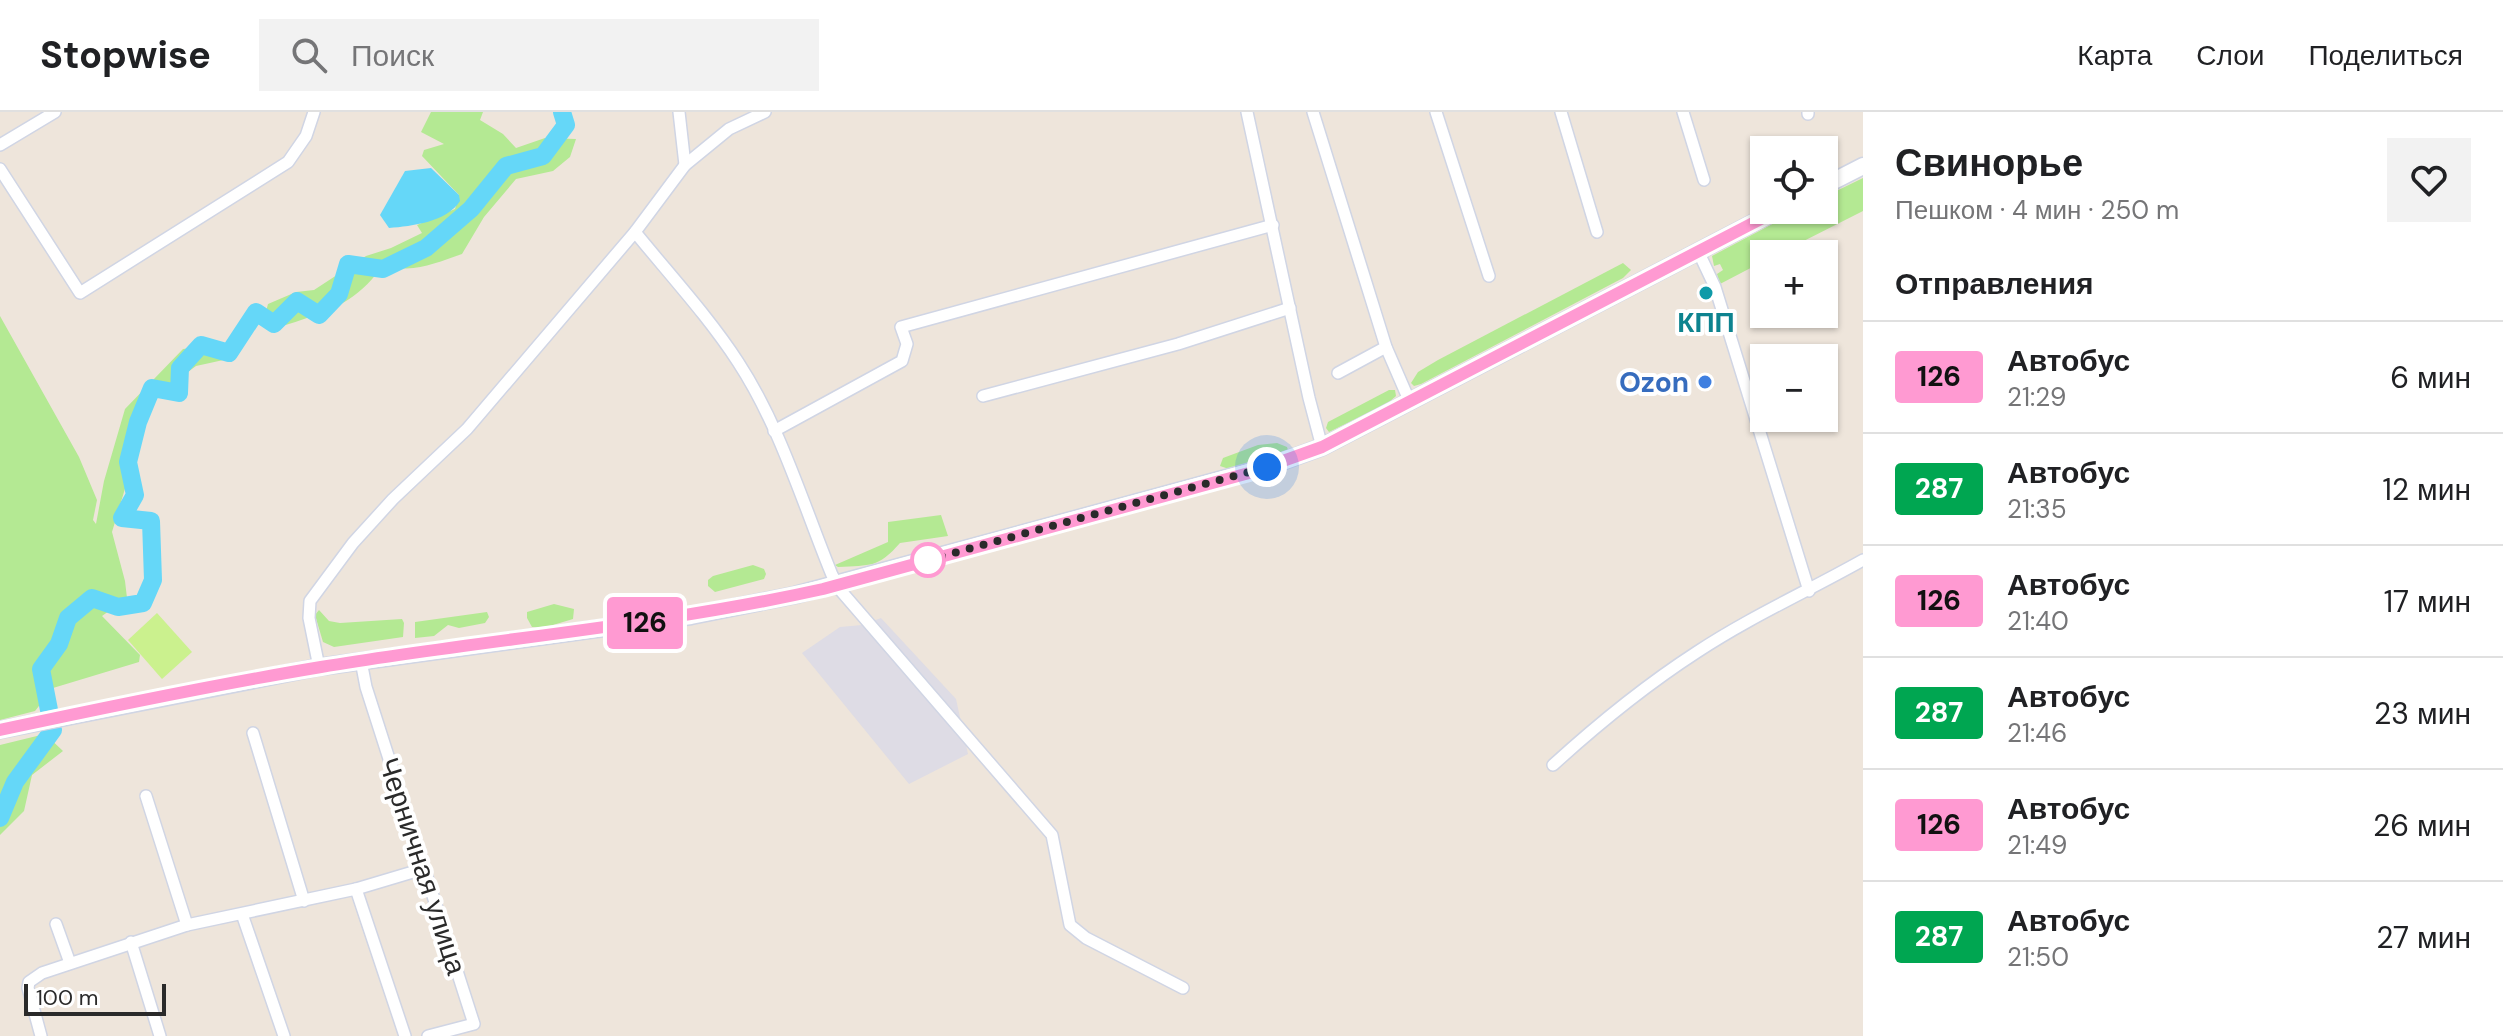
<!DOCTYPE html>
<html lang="ru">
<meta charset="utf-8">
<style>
body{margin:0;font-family:"DM Sans",sans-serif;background:#f2f2f2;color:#202124;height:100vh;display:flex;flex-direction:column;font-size:30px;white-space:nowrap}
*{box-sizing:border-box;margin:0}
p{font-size:26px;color:#757577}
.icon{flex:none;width:44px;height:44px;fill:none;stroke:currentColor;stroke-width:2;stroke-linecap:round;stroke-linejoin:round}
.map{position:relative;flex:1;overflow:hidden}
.sheet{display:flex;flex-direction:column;background:#fff;width:640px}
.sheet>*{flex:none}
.badge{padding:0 16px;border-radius:6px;font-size:28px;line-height:52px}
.controls{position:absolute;left:1750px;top:24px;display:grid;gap:16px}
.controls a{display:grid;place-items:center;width:88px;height:88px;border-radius:0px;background:#fff;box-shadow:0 2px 6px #0004;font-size:40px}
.scale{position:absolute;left:24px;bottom:20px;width:142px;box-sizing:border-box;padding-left:8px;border:4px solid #2a2a2a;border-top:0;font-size:22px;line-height:28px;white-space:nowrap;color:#2a2a2a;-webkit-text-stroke:6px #fff;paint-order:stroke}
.you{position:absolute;width:40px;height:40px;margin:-20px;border:6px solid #fff;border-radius:50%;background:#1a73e8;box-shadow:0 0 0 12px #1a73e833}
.map>.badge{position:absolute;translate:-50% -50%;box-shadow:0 0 0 4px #fff}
h2{padding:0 32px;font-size:30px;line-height:72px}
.round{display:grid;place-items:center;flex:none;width:84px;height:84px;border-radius:0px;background:#f2f2f2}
.overview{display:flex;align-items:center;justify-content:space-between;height:136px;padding:0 32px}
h1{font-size:38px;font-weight:700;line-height:60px}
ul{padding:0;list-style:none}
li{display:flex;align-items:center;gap:24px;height:112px;padding:0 32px;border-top:2px solid #e0e0e0}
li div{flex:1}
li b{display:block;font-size:30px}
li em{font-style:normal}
li .badge{min-width:88px;font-weight:700;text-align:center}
header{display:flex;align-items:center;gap:48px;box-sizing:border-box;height:112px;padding:0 40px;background:#fff;border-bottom:2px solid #e0e0e0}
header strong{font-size:38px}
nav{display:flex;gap:44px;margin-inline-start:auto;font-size:28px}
.search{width:560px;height:72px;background:#f2f2f2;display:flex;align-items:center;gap:20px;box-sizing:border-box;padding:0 28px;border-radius:0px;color:#757577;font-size:30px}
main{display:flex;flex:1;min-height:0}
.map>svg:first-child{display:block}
</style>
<header>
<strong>Stopwise</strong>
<div class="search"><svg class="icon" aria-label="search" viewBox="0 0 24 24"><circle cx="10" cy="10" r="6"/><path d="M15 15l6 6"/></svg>Поиск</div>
<nav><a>Карта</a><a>Слои</a><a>Поделиться</a></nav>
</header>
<main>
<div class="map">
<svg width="1863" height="924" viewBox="0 0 1863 924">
<rect width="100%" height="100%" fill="#eee5db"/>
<!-- industrial -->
<path fill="#dedce5" d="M 881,506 L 956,587 L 968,642 L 909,672 L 802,541 L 840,515 L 862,513 Z"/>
<!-- green -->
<g fill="#b4e993">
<path d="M 431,0 L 483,0 L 480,8 L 503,22 L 516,36 L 545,26 L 576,27 L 570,45 L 553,59 L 516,67 L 484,105 L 462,142 C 435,151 411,163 384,152 C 361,184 341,195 304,207 C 289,212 277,217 262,214 L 268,192 L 296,180 L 314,178 L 366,144 L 391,136 L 422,121 L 417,113 L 455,97 L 459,83 L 422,44 L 424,38 L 444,32 L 421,20 Z"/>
<path d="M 1863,66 L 1863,99 L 1778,142 L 1764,142 L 1764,149 L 1720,172 L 1717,162 L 1723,158 L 1720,152 L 1714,154 L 1712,144 L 1799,98 L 1824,98 L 1824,85 Z"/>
<path d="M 1623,151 L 1631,158 L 1623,166 L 1421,272 L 1414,274 L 1411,271 L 1418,260 L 1438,248 Z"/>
<path d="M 0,204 L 79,345 L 97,388 L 93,408 L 96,412 L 104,369 L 125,297 L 183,237 L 227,232 L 228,247 L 196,254 L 158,282 L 145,310 L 112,420 L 125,469 L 127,486 L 102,504 L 140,543 L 139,550 L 53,576 L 35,599 L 0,608 Z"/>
<path d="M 1389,278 L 1395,278 L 1396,284 L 1388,291 L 1329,320 L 1326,316 L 1328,310 Z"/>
<path d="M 1277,331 L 1287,335 L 1288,338 L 1229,357 L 1220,354 L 1223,346 L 1258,333 Z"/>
<path d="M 941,403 L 948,424 L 900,431 C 878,456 871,453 838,455 L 835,453 L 888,430 L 888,410 Z"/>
<path d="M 753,453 L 764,457 L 766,462 L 764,467 L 715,480 L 708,474 L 708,468 L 713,464 Z"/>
<path d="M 554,492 L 574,497 L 573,507 L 543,516 L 532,515 L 527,506 L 527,500 Z"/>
<path d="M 319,498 L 329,509 L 340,511 L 402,507 L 404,511 L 403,525 L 334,535 L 323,530 L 315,503 Z"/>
<path d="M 487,500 L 489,505 L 485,511 L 459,516 L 448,513 L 434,524 L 415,526 L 415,510 Z"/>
<path d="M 45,622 L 63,639 L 32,663 L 24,699 L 0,723 L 0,633 Z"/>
</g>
<!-- pitch -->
<path fill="#cbf18e" d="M 157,501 L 192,540 L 162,567 L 128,528 Z"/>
<!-- water -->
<path fill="#65d7f8" d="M 431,56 L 459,83 L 460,89 C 447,110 412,114 389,116 L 380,103 L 405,59 Z"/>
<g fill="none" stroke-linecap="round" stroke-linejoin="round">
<!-- river -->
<g stroke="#65d7f8" stroke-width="18">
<path d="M 49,598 L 41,557 L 59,532 L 68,506 L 92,486 L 118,495 L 143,491 L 153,468 L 151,409 L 122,406 L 135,383 L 128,350 L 138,310 L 152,276 L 179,281 L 180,256 L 201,233 L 229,241 L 256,200 L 274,212 L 297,189 L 319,203 L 339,182 L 348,152 L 383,157 L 426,136 L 471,97 L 506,54 L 543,44 L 566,13 L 562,0"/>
<path d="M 0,706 L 15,670 L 53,618"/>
</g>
<defs>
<g id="street">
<path d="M 679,0 L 685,53"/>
<path d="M 1247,0 L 1309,286 L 1322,335"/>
<path d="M 1313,0 L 1386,235 L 1409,288"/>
<path d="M 1436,0 L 1489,164"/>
<path d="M 1561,0 L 1597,120"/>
<path d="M 1683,0 L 1704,68"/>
<path d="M 1808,0 L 1808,2"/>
<path d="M 0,33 L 55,0"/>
<path d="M 0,57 L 80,181 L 288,50 L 306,24 L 314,0"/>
<path d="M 635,120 C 669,162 708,204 738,250 C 780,314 803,392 832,463 L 841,479 L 1052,723 L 1070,813 L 1086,826 L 1183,876"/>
<path d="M 1698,139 L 1715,175 L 1809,479"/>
<path d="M 1338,261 L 1386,235"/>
<path d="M 983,284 L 1178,232 L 1290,196"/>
<path d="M 774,319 L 902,249 L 907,232 L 901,215 L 1273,113"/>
<path d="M 361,549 L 366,575 L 474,912 L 428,924"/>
<path d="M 319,555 L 309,506 L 310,489 L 353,431 L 393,387 L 467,317 L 635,120 L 685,53 L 729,17 L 765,0"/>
<path d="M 253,621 L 304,789"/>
<path d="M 1553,653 C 1598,612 1646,573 1697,540 C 1750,505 1808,479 1863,448"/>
<path d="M 146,684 L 187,813"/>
<path d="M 356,777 L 405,924"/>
<path d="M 242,802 L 284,924"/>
<path d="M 56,812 L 70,851"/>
<path d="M 131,830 L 160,924"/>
<path d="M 41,924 L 28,876 L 29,870 L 42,861 L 187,813 L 356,777 L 423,757"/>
</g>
<g id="secondary">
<path d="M 1824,74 L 1863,54"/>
<path d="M 0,618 L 319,555 L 691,504 L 795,483 L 1267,355 L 1322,335 L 1778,98"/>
</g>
</defs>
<!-- street casing -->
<use href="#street" stroke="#d0d5e4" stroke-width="14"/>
<!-- secondary casing -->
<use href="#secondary" stroke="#d0d5e4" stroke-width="19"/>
<!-- street -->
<use href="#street" stroke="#fff" stroke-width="11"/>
<!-- secondary -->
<use href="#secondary" stroke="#fff" stroke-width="16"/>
</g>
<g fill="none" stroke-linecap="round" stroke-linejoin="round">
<defs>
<path id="line" d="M 0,618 C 107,595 213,573 321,555 C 489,527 657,514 823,477 L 1249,361 L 1322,335 L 1778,98"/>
</defs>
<!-- line casing -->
<use href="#line" stroke="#fff" stroke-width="18"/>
<!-- line -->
<use href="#line" stroke="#ff9ad2" stroke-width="12"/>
<!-- walk -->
<path stroke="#2a2a2a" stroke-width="8" stroke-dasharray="0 14.4" d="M 928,448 L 1267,355"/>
</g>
<!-- markers -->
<circle fill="#0f9aa8" stroke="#fff" stroke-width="3" cx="1706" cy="181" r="8"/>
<circle fill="#3f7fe0" stroke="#fff" stroke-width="3" cx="1705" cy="270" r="8"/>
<circle fill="#fff" stroke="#ff9ad2" stroke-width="4" cx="928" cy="448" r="16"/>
<g text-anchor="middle" stroke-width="8" stroke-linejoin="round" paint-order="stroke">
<!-- culture labels -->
<g font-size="28" font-weight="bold" fill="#0d838f" stroke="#fff">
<text x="1706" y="220">КПП</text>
</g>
<!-- shop labels -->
<g font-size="28" font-weight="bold" fill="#366cbe" stroke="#fff" text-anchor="end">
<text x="1689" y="280">Ozon</text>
</g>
<!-- street labels -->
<g font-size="28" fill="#2a2a2a" stroke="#fff">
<text transform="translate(423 754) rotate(72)" y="10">Черничная улица</text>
</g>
</g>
</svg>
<div class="controls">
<a><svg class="icon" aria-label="locate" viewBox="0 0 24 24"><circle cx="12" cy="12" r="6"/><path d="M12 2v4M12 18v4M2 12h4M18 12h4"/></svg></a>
<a>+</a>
<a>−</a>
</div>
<div class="scale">100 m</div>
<div class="you" style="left:1267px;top:355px"></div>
<b class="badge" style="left:645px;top:511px;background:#ff9ad2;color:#111">126</b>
</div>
<section class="sheet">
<div class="overview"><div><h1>Свинорье</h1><p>Пешком · 4 мин · 250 m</p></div><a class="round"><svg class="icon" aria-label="heart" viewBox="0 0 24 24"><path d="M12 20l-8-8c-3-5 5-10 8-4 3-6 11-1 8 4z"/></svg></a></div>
<h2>Отправления</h2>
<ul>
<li><span class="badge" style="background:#ff9ad2;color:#111">126</span><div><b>Автобус</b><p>21:29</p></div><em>6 мин</em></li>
<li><span class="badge" style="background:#00a651;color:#fff">287</span><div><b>Автобус</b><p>21:35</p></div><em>12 мин</em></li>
<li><span class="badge" style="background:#ff9ad2;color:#111">126</span><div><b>Автобус</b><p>21:40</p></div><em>17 мин</em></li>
<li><span class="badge" style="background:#00a651;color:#fff">287</span><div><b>Автобус</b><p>21:46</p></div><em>23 мин</em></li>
<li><span class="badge" style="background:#ff9ad2;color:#111">126</span><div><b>Автобус</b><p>21:49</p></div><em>26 мин</em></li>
<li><span class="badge" style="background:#00a651;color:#fff">287</span><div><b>Автобус</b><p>21:50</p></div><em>27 мин</em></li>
</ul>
</section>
</main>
